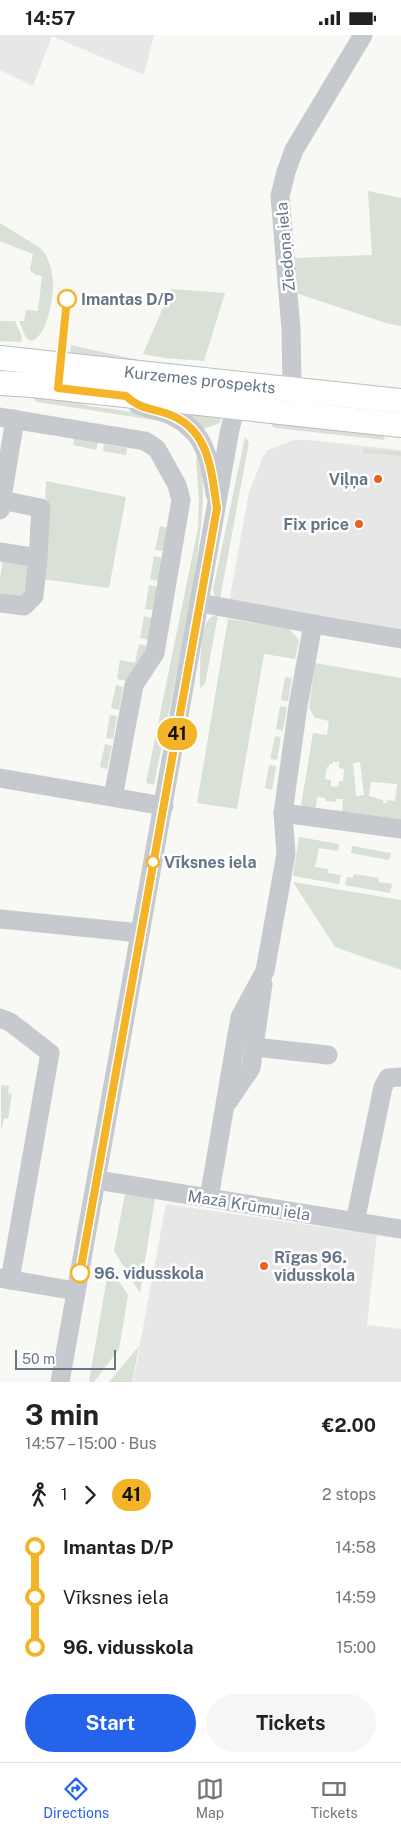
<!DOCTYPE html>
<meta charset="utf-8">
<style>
body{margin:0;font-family:"Public Sans",sans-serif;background:#f6f6f6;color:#222;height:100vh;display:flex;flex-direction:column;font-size:19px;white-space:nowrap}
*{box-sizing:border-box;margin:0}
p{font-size:16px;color:#767676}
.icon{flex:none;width:28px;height:28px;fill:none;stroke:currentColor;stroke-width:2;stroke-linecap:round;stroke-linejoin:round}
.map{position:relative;height:1347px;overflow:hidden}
.sheet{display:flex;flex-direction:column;background:#fff;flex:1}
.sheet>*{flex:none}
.badge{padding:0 10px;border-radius:16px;font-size:18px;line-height:32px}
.scale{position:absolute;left:15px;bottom:12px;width:101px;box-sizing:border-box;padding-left:5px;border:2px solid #667688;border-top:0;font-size:14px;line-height:18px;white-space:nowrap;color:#667688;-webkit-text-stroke:4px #fff;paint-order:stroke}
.map>.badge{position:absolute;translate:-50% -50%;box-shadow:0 0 0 2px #fff}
.legs{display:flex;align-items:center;gap:8px;height:55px;padding:0 25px;font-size:16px}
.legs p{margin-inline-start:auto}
.head{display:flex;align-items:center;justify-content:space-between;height:85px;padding:0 25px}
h1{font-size:28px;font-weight:700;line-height:38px}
.cta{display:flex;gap:10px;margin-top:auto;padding:10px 25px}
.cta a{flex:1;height:58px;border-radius:30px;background:#2563eb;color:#fff;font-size:20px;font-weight:700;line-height:58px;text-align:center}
.cta a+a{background:#f6f6f6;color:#222}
ul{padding:0 25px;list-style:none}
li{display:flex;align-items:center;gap:18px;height:50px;font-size:19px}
li i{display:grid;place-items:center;width:8px;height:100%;margin:0 6px;background:currentColor}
li i::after{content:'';width:12px;height:12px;margin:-6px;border:4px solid;border-radius:50%;background:#fff}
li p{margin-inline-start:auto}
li:first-child i{background:linear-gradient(#0000 50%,currentColor 0)}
li:last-child i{background:linear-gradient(currentColor 50%,#0000 0)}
.status{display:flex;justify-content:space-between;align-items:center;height:35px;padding:0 25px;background:#fff;direction:ltr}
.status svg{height:14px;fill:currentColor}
.tabs{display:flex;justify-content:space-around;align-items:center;height:70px;border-top:1px solid #e0e0e0;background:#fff;font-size:14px;color:#767676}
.tabs a{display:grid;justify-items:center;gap:2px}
.tabs .active{color:#2563eb}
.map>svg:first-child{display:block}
</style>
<div class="status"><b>14:57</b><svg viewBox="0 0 49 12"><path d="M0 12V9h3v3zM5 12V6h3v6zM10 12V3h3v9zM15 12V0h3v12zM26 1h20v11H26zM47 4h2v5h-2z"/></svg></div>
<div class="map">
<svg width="401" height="1347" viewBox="0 0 401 1347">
<rect width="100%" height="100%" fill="#f8f8f5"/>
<!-- built -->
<g fill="#e6e7e6">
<path d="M 0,0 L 154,0 L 144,40 L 52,1 L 33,51 L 0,35 Z"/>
<path d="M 294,405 L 309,405 L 401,415 L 401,597 L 229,567 L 249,457 L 263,422 L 268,415 Z"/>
<path d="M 166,1169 L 377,1200 L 367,1290 L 401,1294 L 401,1347 L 133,1347 Z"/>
</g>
<!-- green -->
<g fill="#d9e0d6" fill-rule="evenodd">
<path d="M 368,156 L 401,163 L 401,291 L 389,289 L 296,258 L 294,223 L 372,220 Z"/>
<path d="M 0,188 L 40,213 C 48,220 52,235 53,246 C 54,261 47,303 31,306 L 26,303 L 19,286 L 24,286 L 26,275 L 38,276 L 42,241 L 34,239 L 30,235 L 33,219 L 0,206 Z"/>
<path d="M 171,254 L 225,258 L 204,326 L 165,323 L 143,319 Z"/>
<path d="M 0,286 L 15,286 L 22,302 L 21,307 L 0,306 Z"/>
<path d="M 71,310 L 148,327 L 179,331 L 70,321 Z"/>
<path d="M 35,358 L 46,359 L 90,371 L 155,380 L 190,401 L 186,404 L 179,396 L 161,386 L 37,367 L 34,364 Z"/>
<path d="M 184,375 L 221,381 L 220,388 L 200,395 Z"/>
<path d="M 272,385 L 381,396 L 385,405 L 276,393 L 272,391 Z"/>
<path d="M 245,402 L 249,407 L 220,564 L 215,561 L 213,555 Z"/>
<path d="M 74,403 L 98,408 L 96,415 L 73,410 Z"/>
<path d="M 104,409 L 127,413 L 126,420 L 103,416 Z"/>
<path d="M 363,413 L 401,417 L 401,421 L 363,418 Z"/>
<path d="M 200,422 C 207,461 200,498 195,536 C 184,608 168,679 154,750 L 146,748 L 198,493 L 199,466 L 196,423 Z"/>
<path d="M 46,446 L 126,462 L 109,553 L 42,544 Z"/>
<path d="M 160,491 L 168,493 L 164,516 L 155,515 Z"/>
<path d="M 154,521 L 163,523 L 159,546 L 150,544 Z"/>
<path d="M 3,524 L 22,527 L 29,531 L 25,562 L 0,563 L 0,544 Z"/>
<path d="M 149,550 L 158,552 L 154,575 L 145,574 Z"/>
<path d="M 218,580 L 205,649 L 200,653 C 200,639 199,591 210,583 C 212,581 215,581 218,580 Z"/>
<path d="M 144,581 L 153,583 L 149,605 L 140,603 Z"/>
<path d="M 228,584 L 289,594 L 299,605 L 295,624 L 264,619 L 237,774 L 197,768 Z"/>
<path d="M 139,609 L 148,611 L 147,614 L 126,646 L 117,644 L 120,625 L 135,628 Z"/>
<path d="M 315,628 L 401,643 L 401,789 L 302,773 L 301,771 L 313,698 L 327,700 L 329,686 L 315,683 L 309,673 ZM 333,727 L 339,727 L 339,733 L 344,734 L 343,746 L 339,746 L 338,752 L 331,751 L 331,745 L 325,744 L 327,732 L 329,732 L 329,729 L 332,729 ZM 360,727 L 364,760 L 356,761 L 353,728 ZM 371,747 L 397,749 L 395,766 L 387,765 L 387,768 L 383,768 L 383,765 L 369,761 ZM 317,762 L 325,763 L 325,766 L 336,767 L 336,764 L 343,764 L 342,776 L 316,773 Z"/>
<path d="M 285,642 L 292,643 L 288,666 L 281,665 Z"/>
<path d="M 116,650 L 123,652 L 119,675 L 111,673 Z"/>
<path d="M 280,671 L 287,672 L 283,696 L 276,694 Z"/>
<path d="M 110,680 L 117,681 L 113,704 L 106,703 Z"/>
<path d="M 275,701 L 281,702 L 277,725 L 270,724 Z"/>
<path d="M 105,709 L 112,711 L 107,734 L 100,732 Z"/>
<path d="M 269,730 L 276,731 L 272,755 L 265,753 Z"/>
<path d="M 299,802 L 339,809 L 338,816 L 319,813 L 315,832 L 328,834 L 328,838 L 341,840 L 339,849 L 293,841 Z"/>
<path d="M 352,811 L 391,818 L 389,825 L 351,818 Z"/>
<path d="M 354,839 L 379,843 L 379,847 L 392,849 L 390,858 L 345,850 L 347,842 L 353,843 Z"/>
<path d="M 293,847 L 401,865 L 401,935 L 335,912 Z"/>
<path d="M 1,1050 L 9,1051 L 8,1058 L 12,1059 L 8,1084 L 4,1083 L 1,1096 Z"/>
<path d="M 125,1159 L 155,1163 L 140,1258 L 114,1216 Z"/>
<path d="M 109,1231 L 128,1260 L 119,1314 L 94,1347 L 89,1347 Z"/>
<path d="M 139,1311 L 132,1347 L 109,1347 Z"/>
</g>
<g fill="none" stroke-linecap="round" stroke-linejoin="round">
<defs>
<g id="major">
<path id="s1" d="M 0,323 L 401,366"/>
<path d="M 0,348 L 32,350 L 401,390"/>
</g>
</defs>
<!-- major casing -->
<use href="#major" stroke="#b9bdc1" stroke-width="26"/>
<!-- minor -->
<g stroke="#c6c9cd" stroke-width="19">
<path d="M 292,354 L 291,294 L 280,161 L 286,137 L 294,115 L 363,0"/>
<path d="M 137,369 C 148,375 161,375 173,381 C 206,396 210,428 215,459"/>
<path d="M 0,382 L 145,406 L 157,414 L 177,450 L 181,465 L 155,618 L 134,650 L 113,762"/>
<path d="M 1,465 L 41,473 L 38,523"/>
<path d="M 0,475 L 15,384"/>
<path d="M 0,517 L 38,523 L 34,561 L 24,571 L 0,568"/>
<path d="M 200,568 L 313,589 L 401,604"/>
<path d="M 0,743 L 164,771"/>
<path d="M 283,778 L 298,671 L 313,589"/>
<path d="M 0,884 L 140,898"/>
<path d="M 0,983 L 10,987 L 50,1018 L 10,1245"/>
<path d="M 254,1012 L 328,1020"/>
<path d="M 228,1067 L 251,1033 L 263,949"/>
<path d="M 97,1145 L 401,1194"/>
<path d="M 209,1163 L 240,982 L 265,936 L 286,819 L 283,778 L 401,794"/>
<path d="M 355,1187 L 383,1052 L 388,1043 L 401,1042"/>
<path d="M 0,1243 L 76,1256"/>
<path d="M 60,1347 L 230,394 L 239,360"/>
</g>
<!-- major -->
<use href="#major" stroke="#fff" stroke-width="24"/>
</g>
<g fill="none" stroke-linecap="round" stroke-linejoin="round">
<defs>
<path id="line-1" d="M 67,264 L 58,353 L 126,361 C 143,376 150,372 168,379 C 210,394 211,436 217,473 L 80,1238"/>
</defs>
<!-- line-1 casing -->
<use href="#line-1" stroke="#fff" stroke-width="11"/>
<!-- line-1 -->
<use href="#line-1" stroke="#f4b427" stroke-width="8"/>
</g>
<!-- markers -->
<g fill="#fff" stroke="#f4b427" stroke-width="2.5">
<circle cx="67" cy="264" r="9"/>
<circle cx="153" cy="827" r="6"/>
<circle cx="80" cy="1238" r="9"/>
</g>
<g fill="#ea6123" stroke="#fff" stroke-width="2">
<circle cx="378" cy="444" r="5"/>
<circle cx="359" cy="489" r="5"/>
<circle cx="264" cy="1231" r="5"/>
</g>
<g text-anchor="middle" stroke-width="5" stroke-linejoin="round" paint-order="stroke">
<!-- street labels -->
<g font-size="16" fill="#667688" stroke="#fff">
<text transform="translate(285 212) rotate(-95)" y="6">Ziedoņa iela</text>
<text dy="6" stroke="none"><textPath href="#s1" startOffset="201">Kurzemes prospekts</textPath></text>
<text transform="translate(249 1170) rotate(9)" y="6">Mazā Krūmu iela</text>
</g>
<!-- stop labels -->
<g font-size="16" font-weight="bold" fill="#667688" stroke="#fff" text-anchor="start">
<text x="81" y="270">Imantas D/P</text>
<text x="164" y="833">Vīksnes iela</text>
<text x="94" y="1244">96. vidusskola</text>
</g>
<!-- poi labels -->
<g font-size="16" font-weight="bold" fill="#667688" stroke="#fff" text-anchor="end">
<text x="368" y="450">Viļņa</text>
<text x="349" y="495">Fix price</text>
<text x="274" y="1228" text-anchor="start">Rīgas 96.<tspan x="274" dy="18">vidusskola</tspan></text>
</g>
</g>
</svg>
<div class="scale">50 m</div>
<b class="badge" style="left:177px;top:699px;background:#f4b427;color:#111">41</b>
</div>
<section class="sheet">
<div class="head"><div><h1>3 min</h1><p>14:57 – 15:00 · Bus</p></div><b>€2.00</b></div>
<div class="legs"><svg class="icon" aria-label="walk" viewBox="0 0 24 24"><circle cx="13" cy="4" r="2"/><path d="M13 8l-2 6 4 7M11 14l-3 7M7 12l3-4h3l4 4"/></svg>1<svg class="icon" aria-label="forward" viewBox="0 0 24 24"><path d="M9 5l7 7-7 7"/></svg><b class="badge" style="background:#f4b427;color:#111">41</b><p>2 stops</p></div>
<ul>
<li><i style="color:#f4b427"></i><b>Imantas D/P</b><p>14:58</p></li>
<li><i style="color:#f4b427"></i><span>Vīksnes iela</span><p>14:59</p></li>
<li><i style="color:#f4b427"></i><b>96. vidusskola</b><p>15:00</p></li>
</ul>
<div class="cta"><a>Start</a><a>Tickets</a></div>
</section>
<nav class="tabs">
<a class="active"><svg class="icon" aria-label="directions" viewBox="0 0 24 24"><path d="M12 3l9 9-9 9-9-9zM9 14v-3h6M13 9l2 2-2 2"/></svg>Directions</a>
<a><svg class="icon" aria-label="map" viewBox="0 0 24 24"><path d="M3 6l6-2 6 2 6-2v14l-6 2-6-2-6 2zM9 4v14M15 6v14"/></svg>Map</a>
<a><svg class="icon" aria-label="tickets" viewBox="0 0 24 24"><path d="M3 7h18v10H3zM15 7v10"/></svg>Tickets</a>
</nav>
